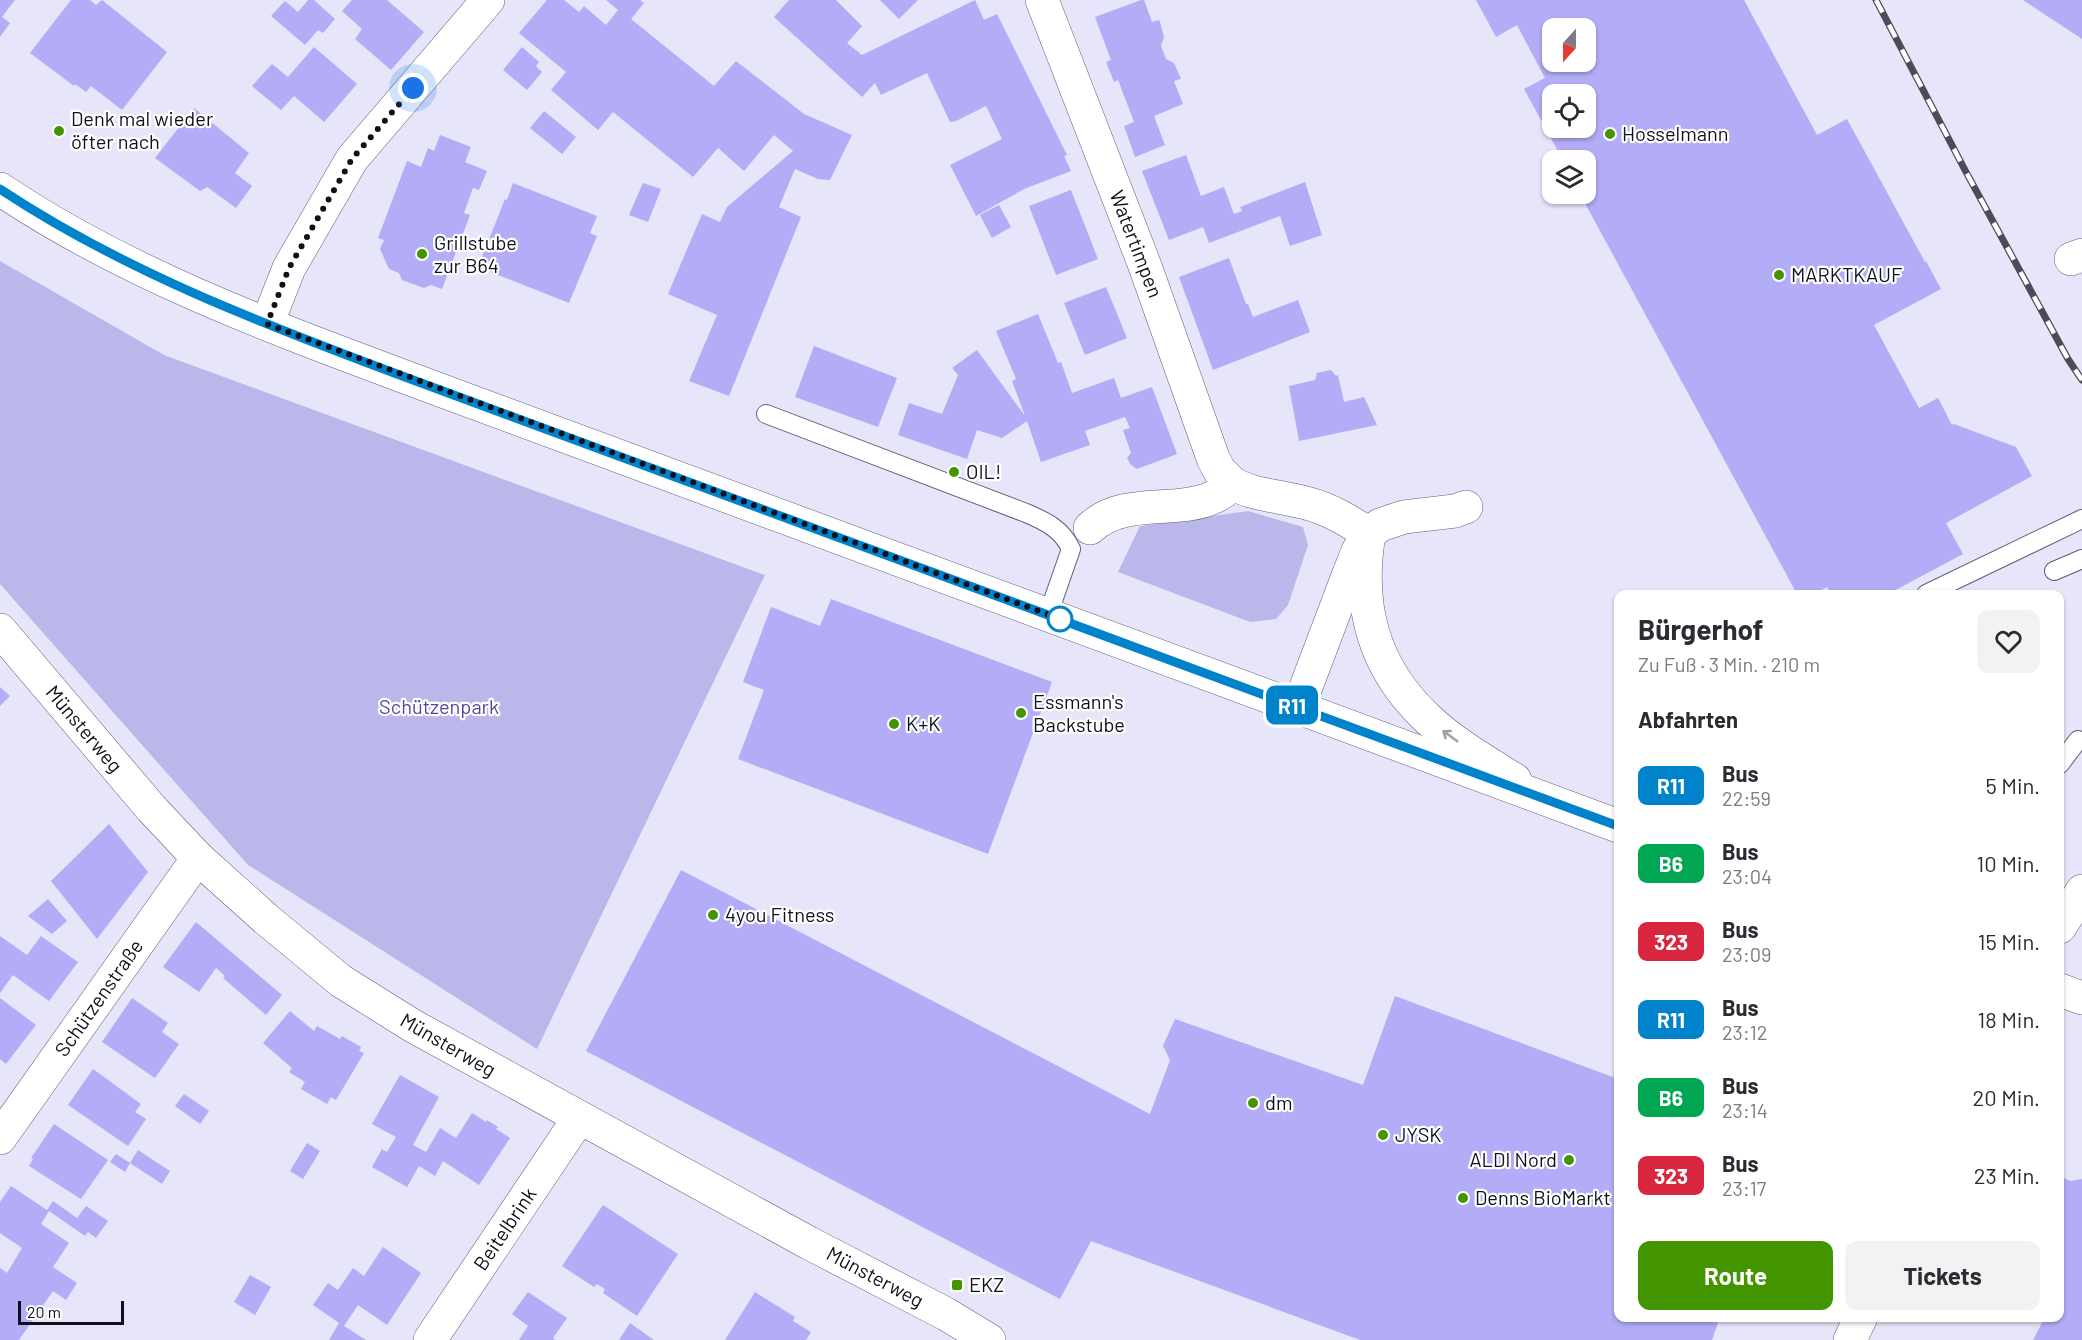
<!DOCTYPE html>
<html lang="de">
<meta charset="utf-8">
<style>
body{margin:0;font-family:Barlow,sans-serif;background:#f2f2f3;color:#2b2b33;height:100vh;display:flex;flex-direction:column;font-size:22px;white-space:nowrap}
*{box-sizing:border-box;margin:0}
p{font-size:20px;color:#7c7c81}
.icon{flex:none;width:33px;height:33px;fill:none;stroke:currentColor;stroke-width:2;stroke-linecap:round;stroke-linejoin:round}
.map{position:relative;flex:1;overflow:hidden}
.sheet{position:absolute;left:1614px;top:590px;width:450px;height:732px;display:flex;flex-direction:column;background:#fff;border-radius:12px;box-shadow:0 2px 4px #0004}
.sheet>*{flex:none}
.badge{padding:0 12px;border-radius:9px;font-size:21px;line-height:39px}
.needle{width:39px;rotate:201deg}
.buttons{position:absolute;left:1542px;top:18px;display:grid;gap:12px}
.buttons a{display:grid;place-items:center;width:54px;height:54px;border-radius:12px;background:#fff;box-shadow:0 2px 4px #0004;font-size:30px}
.scale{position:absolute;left:18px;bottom:15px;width:106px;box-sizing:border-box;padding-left:6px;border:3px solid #10101b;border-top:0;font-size:16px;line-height:21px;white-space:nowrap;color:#10101b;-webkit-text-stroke:4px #fff;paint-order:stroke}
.you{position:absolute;width:30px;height:30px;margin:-15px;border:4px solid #fff;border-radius:50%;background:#1a73e8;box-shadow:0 0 0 9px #1a73e833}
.map>.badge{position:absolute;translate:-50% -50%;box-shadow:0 0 0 3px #fff}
h2{padding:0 24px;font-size:22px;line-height:54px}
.round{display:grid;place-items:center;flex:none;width:63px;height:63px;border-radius:12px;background:#f2f2f3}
.head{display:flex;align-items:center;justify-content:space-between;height:102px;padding:0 24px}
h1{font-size:28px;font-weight:700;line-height:45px}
.button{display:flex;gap:12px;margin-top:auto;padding:12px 24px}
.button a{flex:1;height:69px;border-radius:12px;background:#439500;color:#fff;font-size:24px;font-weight:700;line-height:69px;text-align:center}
.button a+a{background:#f2f2f3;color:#2b2b33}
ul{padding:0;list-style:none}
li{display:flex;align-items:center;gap:18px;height:78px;padding:0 24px}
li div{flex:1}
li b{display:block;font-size:22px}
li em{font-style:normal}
li .badge{min-width:66px;font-weight:700;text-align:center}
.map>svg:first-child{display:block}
</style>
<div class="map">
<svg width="2082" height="1340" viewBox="0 0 2082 1340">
<rect width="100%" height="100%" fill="#e6e5fa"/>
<!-- green -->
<g fill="#bab8ea">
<path d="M 0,261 L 164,355 L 765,575 L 537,1049 L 248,865 L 0,584 Z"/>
<path d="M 1248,511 L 1303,527 L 1308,545 L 1288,605 L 1276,619 L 1250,622 L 1118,572 L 1140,526 Z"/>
</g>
<!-- building -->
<g fill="#b2adf6" fill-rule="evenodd">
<path d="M 0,0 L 15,0 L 2,17 L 10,23 L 0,37 Z"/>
<path d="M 71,0 L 90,0 L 96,5 L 102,0 L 167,52 L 122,110 L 91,86 L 86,92 L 75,84 L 74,86 L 30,53 Z"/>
<path d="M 308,0 L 314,0 L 335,19 L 323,33 L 318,30 L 305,45 L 271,16 L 285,1 L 298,12 Z"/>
<path d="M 352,0 L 387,0 L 424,32 L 391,70 L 355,39 L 362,29 L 342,11 Z"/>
<path d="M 547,0 L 564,0 L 579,12 L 584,6 L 606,25 L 618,10 L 606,0 L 640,0 L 644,3 L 631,19 L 714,86 L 736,61 L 804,114 L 852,135 L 830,180 L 818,179 L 795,169 L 779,207 L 801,217 L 729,396 L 689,381 L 717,315 L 668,294 L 702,214 L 720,222 L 727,207 L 793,151 L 774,135 L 744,171 L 718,148 L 693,177 L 613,112 L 598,130 L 551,90 L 566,72 L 519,33 Z"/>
<path d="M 789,0 L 836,0 L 862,26 L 847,43 L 862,55 L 975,0 L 984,20 L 997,14 L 1067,155 L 1064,156 L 1071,171 L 1024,189 L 976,216 L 950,165 L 1002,139 L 986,106 L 956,121 L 950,122 L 927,73 L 881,95 L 875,83 L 862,97 L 774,17 Z"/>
<path d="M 880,0 L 918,0 L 899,19 Z"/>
<path d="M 1141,0 L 1144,0 L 1152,22 L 1159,20 L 1160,22 L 1164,37 L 1161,46 L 1166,59 L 1174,63 L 1181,79 L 1174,81 L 1183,104 L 1154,116 L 1165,145 L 1135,157 L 1124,126 L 1134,122 L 1118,80 L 1114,82 L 1106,62 L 1111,60 L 1095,17 Z"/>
<path d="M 1476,0 L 1744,0 L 1817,135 L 1847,119 L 1925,262 L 1926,261 L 1941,289 L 1874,325 L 1919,408 L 1938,398 L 1952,425 L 1954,424 L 2016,447 L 2032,476 L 1946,523 L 1963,554 L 1888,594 L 1831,594 L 1827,587 L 1814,594 L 1797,594 L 1580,194 L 1586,194 L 1586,160 L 1563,160 L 1524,89 L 1545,78 L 1517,25 L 1496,37 ZM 1552,28 L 1586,28 L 1586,62 L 1552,62 ZM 1552,94 L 1586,94 L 1586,128 L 1552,128 Z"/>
<path d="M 2023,0 L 2082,0 L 2082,39 Z"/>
<path d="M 314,47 L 357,84 L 324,122 L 294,96 L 281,110 L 252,86 L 272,64 L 288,77 Z"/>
<path d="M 522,47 L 539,62 L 536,66 L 542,72 L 527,90 L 503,70 Z"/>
<path d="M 194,108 L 249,153 L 235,173 L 252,186 L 236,208 L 207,187 L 200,191 L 155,158 Z"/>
<path d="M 544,111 L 576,137 L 562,154 L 530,128 Z"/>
<path d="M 440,135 L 471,147 L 465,162 L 487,171 L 479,190 L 473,188 L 464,213 L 470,215 L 442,289 L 431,285 L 424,288 L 402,280 L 399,273 L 389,269 L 380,249 L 384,240 L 378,238 L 407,161 L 421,167 L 428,148 L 434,151 Z"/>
<path d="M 1186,155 L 1201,196 L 1224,187 L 1234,214 L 1242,211 L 1240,207 L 1305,182 L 1322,235 L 1290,246 L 1280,216 L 1209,243 L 1203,227 L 1169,240 L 1142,171 Z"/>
<path d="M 513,183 L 597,216 L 590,233 L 597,236 L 569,303 L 478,267 L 505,199 L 507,200 Z"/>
<path d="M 643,183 L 661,189 L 648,222 L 629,215 Z"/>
<path d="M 1071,190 L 1098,259 L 1056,275 L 1029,206 Z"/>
<path d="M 999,205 L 1011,227 L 992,238 L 980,215 Z"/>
<path d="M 1229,258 L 1246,304 L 1248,304 L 1253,317 L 1298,300 L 1310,332 L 1213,370 L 1179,277 Z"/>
<path d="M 1106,287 L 1127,338 L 1085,355 L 1064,303 Z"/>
<path d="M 1038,314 L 1058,363 L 1061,362 L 1072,393 L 1114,378 L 1121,398 L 1152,387 L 1177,454 L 1137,469 L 1130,464 L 1127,458 L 1131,453 L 1123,430 L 1130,428 L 1125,417 L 1085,431 L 1090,445 L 1041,462 L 1027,421 L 1002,438 L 977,430 L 967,459 L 898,435 L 909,403 L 942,414 L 958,375 L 952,368 L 977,350 L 1025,416 L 1012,381 L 1016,379 L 996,331 Z"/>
<path d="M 814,346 L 897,378 L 878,427 L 795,397 Z"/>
<path d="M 1331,370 L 1336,376 L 1338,375 L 1344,402 L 1364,397 L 1377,425 L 1299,441 L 1289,386 L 1315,380 L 1317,373 Z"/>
<path d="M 831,599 L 1052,682 L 988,854 L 738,759 L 764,690 L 743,682 L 771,607 L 820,626 Z"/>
<path d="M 0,687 L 10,696 L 0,706 Z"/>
<path d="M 109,824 L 148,872 L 97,939 L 51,881 Z"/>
<path d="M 681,870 L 1150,1114 L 1170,1060 L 1163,1046 L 1175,1019 L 1363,1085 L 1395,996 L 1618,1079 L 1618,1317 L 1720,1317 L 1712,1340 L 1360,1340 L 1091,1241 L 1060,1299 L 586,1051 Z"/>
<path d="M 48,899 L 67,921 L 52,934 L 28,916 Z"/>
<path d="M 196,922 L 282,995 L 266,1015 L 223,978 L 225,976 L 216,968 L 199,992 L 163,967 Z"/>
<path d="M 0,936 L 27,955 L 41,936 L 78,962 L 49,1001 L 13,975 L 0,993 Z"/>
<path d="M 0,998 L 36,1025 L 6,1064 L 0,1059 Z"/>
<path d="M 132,998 L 168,1023 L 162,1032 L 179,1044 L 155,1078 L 102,1042 Z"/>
<path d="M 290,1011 L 314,1031 L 317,1026 L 340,1039 L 342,1036 L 361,1047 L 359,1051 L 364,1053 L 336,1100 L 331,1097 L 327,1104 L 301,1089 L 305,1082 L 289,1072 L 292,1068 L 263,1043 Z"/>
<path d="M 93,1069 L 141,1104 L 135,1112 L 146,1119 L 128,1146 L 68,1105 Z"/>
<path d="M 400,1075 L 439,1097 L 413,1145 L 426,1152 L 440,1128 L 456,1138 L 472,1113 L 486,1122 L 487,1120 L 498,1127 L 496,1129 L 510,1138 L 479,1185 L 443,1161 L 435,1176 L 419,1166 L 407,1187 L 372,1167 L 382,1149 L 387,1152 L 396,1137 L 372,1124 Z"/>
<path d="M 184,1094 L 209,1111 L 200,1124 L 175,1106 Z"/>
<path d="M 54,1124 L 108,1160 L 81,1199 L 29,1166 L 33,1159 L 31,1158 Z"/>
<path d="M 307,1143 L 320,1151 L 303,1179 L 290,1171 Z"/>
<path d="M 138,1150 L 170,1171 L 162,1184 L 130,1163 Z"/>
<path d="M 116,1154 L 130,1163 L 125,1172 L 110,1162 Z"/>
<path d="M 2060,1176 L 2070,1181 L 2082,1179 L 2082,1340 L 2033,1340 L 2045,1317 L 2060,1317 L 2060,1291 L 2062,1287 L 2060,1286 Z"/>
<path d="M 11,1186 L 47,1210 L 53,1201 L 77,1218 L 86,1206 L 108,1221 L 96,1238 L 88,1232 L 85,1236 L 49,1211 L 41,1224 L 69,1243 L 53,1267 L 77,1283 L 66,1300 L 53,1291 L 19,1340 L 0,1340 L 0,1268 L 7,1273 L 22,1248 L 0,1233 L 0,1202 Z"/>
<path d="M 603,1205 L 678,1254 L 637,1316 L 603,1293 L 605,1289 L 597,1284 L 594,1287 L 562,1266 Z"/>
<path d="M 383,1247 L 421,1273 L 387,1325 L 358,1305 L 344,1326 L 366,1340 L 329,1340 L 339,1323 L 313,1305 L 328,1283 L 338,1290 L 353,1268 L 364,1276 Z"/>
<path d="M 250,1275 L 271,1287 L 255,1315 L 234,1302 Z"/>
<path d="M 528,1292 L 567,1318 L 553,1338 L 555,1340 L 519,1340 L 528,1326 L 512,1314 Z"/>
<path d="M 755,1292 L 795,1317 L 793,1321 L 811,1332 L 806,1340 L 725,1340 Z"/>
<path d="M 630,1323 L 654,1340 L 619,1340 Z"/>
</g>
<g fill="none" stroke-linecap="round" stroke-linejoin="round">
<defs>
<g id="lane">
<path d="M 766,414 L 1026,513 C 1045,521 1062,529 1071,549 L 1048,615"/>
<path d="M 2054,571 L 2082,559"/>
<path d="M 1926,594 L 2082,519"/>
<path d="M 2060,764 L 2078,740"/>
</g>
<g id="street">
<path d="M 1042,0 L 1145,266 L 1213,458 L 1219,470 L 1233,484"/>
<path d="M 2071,259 L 2082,255"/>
<path d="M 267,324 L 289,268 L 352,159 L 488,0"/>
<path d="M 1090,528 C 1124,496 1175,515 1214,497 C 1221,494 1227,489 1233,484 C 1256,496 1282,496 1306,503 C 1330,509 1349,521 1369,534"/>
<path d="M 1369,534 C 1357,606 1373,668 1428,719 C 1452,742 1486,762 1515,780"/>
<path d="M 0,630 L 151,808 L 198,858 L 266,919 L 341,981 L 413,1026 L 809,1243 L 946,1314 L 989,1340"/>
<path d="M 1298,708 L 1348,576 L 1358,551 L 1369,534 L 1380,525 L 1404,517 L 1455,511 L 1466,507"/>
<path d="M 0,1138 L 198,858"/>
<path d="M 430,1340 L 579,1118"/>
<path d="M 1850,1340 L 1861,1317"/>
</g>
<path id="secondary" d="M 2060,927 L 2082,891"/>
<g id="primary">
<path d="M 0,189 C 125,273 266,325 405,377 L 1618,826"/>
<path d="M 2060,990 L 2082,998"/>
</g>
</defs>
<!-- lane casing -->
<use href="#lane" stroke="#5f5e7b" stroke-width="20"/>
<!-- street casing -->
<use href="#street" stroke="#5f5e7b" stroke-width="34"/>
<!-- secondary casing -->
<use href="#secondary" stroke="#5f5e7b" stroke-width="34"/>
<!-- primary casing -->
<use href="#primary" stroke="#5f5e7b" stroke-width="34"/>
<!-- lane -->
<use href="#lane" stroke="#fff" stroke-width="18"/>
<!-- street -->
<use href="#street" stroke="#fff" stroke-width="33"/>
<!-- secondary -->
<use href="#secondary" stroke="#fff" stroke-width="33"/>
<!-- primary -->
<use href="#primary" stroke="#fff" stroke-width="33"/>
<defs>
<path id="rail" d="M 1876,0 L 1966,172 L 2068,359 L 2082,380"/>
</defs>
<!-- rail casing -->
<use href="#rail" stroke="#4c4b59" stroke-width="7"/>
<!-- rail -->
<use href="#rail" stroke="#fff" stroke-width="4.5" stroke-dasharray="14" stroke-linecap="butt"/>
</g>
<!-- one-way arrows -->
<defs><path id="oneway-shaft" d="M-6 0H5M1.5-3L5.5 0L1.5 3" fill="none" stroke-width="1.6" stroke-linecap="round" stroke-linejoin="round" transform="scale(1.5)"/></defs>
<use stroke="#9f9fa4" href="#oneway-shaft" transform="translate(1450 736) rotate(-144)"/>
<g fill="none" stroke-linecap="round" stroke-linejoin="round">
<defs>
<path id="line" d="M 0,189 C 125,272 266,325 405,377 L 1618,826"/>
</defs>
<!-- line casing -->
<use href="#line" stroke="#fff" stroke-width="14"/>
<!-- line -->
<use href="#line" stroke="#0083ca" stroke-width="9"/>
<!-- walk -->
<path stroke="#10101b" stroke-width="6" stroke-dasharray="0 10.8" d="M 413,88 L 352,159 L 289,268 L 267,324 L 1068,622 L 1060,619"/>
</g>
<!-- markers -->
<g fill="#439500" stroke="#fff" stroke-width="2">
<circle cx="59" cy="131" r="6"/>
<circle cx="1610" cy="134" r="6"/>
<circle cx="422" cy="254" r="6"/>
<circle cx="1779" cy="275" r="6"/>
<circle cx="954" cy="472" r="6"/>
<circle cx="1021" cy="713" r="6"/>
<circle cx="894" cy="724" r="6"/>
<circle cx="713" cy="915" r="6"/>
<circle cx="1253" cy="1103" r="6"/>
<circle cx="1383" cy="1135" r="6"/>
<circle cx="1569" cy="1160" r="6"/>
<circle cx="1463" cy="1198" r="6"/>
<rect x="951" y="1279" width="12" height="12" rx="3"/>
</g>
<circle fill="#fff" stroke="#0083ca" stroke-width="3" cx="1060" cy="619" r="12"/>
<g text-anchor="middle" stroke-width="4.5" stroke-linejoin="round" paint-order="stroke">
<!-- poi labels -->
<g font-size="20" fill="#10101b" stroke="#fff" text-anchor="start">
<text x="71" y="126">Denk mal wieder<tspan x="71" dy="23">öfter nach</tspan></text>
<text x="1622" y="141">Hosselmann</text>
<text x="434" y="250">Grillstube<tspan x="434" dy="23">zur B64</tspan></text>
<text x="1791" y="282">MARKTKAUF</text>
<text x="966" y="479">OIL!</text>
<text x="1033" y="709">Essmann's<tspan x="1033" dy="23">Backstube</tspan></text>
<text x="906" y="731">K+K</text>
<text x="725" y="922">4you Fitness</text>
<text x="1265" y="1110">dm</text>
<text x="1395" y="1142">JYSK</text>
<text x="1557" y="1167" text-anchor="end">ALDI Nord</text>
<text x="1475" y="1205">Denns BioMarkt</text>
<text x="969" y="1292">EKZ</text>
</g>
<!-- street labels -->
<g font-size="20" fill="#10101b" stroke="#fff">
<text transform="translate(1136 244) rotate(69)" y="7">Watertimpen</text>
<text transform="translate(84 729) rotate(50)" y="7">Münsterweg</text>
<text transform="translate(99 998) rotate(-55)" y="7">Schützenstraße</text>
<text transform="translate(448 1045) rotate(30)" y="7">Münsterweg</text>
<text transform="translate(505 1229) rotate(-56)" y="7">Beitelbrink</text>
<text transform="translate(875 1277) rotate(28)" y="7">Münsterweg</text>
</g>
<!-- park labels -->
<g font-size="20" fill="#55489c" stroke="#fff">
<text x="439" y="714">Schützenpark</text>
</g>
</g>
</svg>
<div class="buttons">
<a><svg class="needle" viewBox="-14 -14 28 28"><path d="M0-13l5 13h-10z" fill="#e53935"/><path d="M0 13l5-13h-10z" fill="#7c7c81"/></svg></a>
<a><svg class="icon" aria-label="locate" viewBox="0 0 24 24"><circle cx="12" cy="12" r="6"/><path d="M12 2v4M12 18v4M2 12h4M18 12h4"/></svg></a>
<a><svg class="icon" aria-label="layers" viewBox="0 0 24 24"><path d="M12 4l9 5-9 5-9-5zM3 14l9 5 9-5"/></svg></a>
</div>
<div class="scale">20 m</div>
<div class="you" style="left:413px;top:88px"></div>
<b class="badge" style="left:1292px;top:705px;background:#0083ca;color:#fff">R11</b>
<section class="sheet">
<div class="head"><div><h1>Bürgerhof</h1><p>Zu Fuß · 3 Min. · 210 m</p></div><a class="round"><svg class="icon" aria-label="heart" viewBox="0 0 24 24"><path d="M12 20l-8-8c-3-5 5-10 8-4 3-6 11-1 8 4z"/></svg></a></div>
<h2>Abfahrten</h2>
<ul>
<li><span class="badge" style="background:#0083ca;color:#fff">R11</span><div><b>Bus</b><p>22:59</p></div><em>5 Min.</em></li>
<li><span class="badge" style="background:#00a651;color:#fff">B6</span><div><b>Bus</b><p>23:04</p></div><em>10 Min.</em></li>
<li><span class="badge" style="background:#d7263d;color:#fff">323</span><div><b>Bus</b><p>23:09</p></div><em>15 Min.</em></li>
<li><span class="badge" style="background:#0083ca;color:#fff">R11</span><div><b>Bus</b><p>23:12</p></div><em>18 Min.</em></li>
<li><span class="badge" style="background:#00a651;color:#fff">B6</span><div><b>Bus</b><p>23:14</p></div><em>20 Min.</em></li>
<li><span class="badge" style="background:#d7263d;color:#fff">323</span><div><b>Bus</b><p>23:17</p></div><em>23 Min.</em></li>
</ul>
<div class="button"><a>Route</a><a>Tickets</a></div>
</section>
</div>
